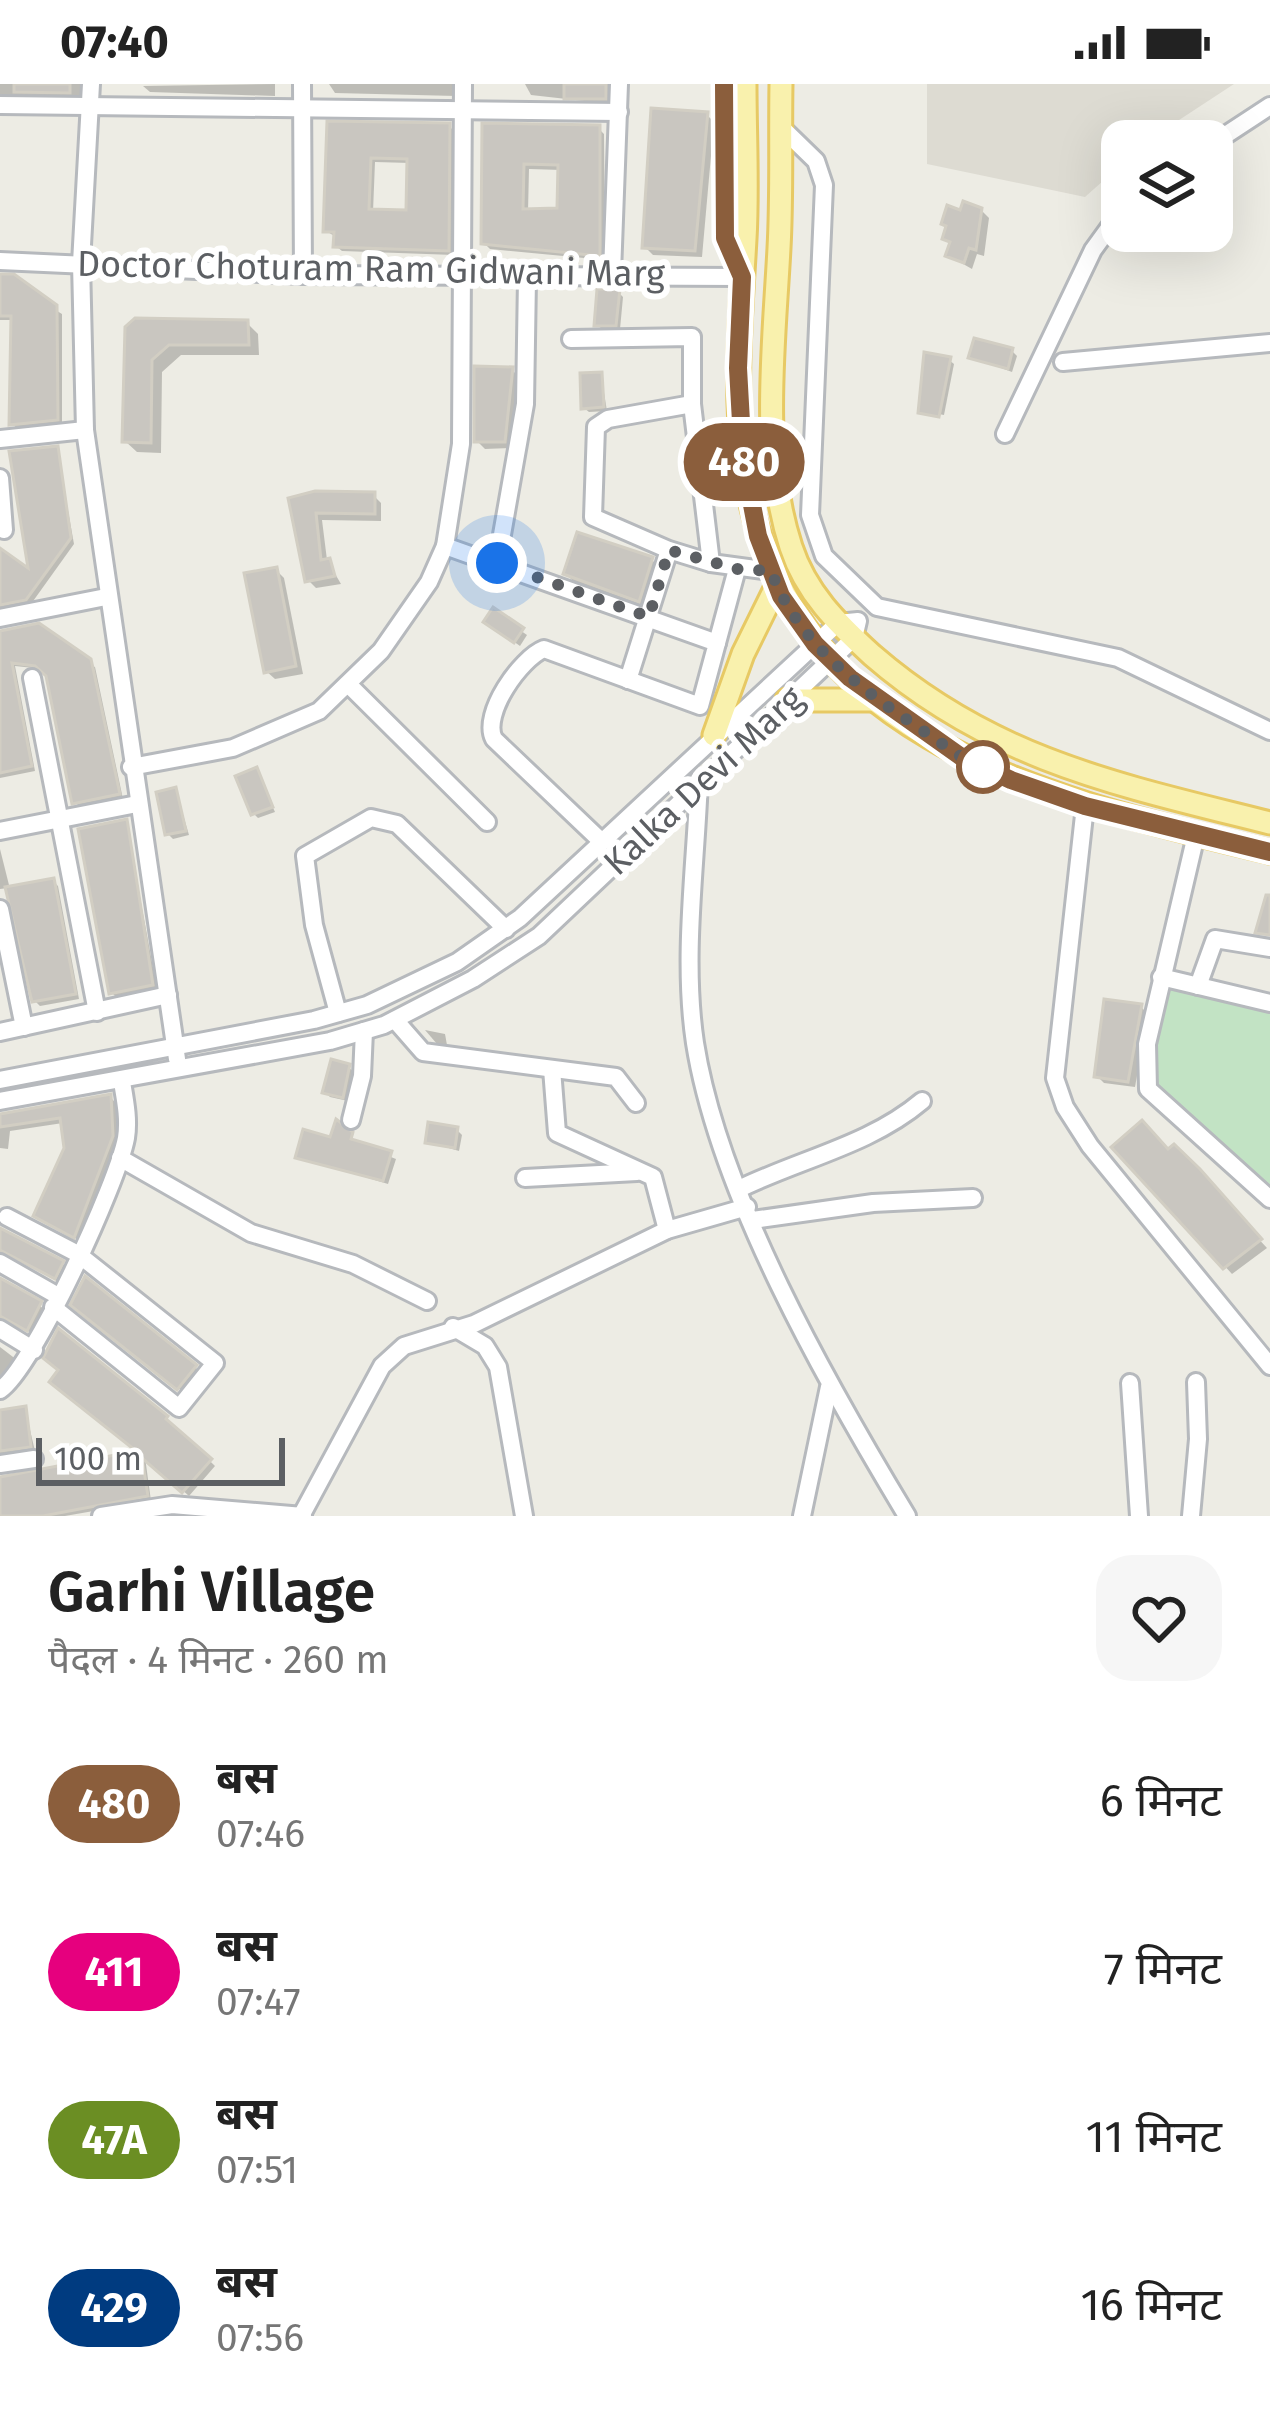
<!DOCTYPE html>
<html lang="hi">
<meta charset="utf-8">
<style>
body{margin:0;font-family:"Fira Sans","Noto Sans Devanagari",sans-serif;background:#f6f6f6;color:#222;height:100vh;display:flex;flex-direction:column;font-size:45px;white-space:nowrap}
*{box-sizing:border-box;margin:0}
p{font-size:39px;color:#767676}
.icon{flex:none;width:66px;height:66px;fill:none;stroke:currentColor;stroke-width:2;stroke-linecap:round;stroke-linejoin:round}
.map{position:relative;height:1432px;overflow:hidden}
.sheet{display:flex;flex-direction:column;background:#fff;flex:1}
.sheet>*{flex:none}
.badge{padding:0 24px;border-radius:39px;font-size:42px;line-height:78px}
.buttons{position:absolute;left:1101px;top:36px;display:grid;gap:24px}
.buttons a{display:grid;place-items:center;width:132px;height:132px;border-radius:24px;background:#fff;box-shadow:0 12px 48px #0002;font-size:60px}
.scale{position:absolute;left:36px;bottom:30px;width:249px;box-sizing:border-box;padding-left:12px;border:6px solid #5c5f63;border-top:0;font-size:33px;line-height:42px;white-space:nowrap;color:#5c5f63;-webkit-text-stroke:9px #fff;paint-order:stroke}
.you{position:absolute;width:60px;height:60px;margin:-30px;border:9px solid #fff;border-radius:50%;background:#1a73e8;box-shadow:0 0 0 18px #1a73e833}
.map>.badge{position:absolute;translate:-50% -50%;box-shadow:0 0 0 6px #fff}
.round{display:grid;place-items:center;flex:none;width:126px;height:126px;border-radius:36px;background:#f6f6f6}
.overview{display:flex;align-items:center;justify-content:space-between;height:204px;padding:0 48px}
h1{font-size:57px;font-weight:600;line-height:90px}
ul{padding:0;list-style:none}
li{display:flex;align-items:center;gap:36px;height:168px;padding:0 48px}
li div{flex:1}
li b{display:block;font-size:45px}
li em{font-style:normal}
li .badge{min-width:132px;font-weight:700;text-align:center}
.status{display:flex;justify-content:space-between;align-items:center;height:84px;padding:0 60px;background:#fff;direction:ltr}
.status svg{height:33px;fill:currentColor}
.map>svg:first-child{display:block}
</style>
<div class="status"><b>07:40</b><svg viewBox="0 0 49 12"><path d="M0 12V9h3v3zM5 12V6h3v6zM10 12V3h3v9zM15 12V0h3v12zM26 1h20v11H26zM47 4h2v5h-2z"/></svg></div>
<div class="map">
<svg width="1270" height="1432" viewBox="0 0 1270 1432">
<rect width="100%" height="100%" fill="#edece4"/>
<!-- education -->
<path fill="#dddbd2" d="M 927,0 L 1234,0 L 1147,57 L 1122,57 L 1122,80 L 1085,113 L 927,80 Z"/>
<!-- green -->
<path fill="#c2e3c4" d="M 1161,893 L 1270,919 L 1270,1115 L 1148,1005 Z"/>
<!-- shadow -->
<g fill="#0003" fill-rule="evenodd">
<path d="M 0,0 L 81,0 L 80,19 L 0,19 Z"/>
<path d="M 275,0 L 275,12 L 150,8 L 143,2 Z"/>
<path d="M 329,0 L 458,0 L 456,12 L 335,9 Z"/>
<path d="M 525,0 L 614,0 L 611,20 L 531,11 Z"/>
<path d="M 706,30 L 714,38 L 702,173 L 653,171 L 645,163 Z"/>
<path d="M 330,40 L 449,42 L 455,48 L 454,171 L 342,167 L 336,162 L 336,153 L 326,147 ZM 375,78 L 410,79 L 409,129 L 373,128 Z"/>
<path d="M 485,42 L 598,44 L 604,50 L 605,176 L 490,165 L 484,159 ZM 529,85 L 561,86 L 560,127 L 528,128 Z"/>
<path d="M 981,126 L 989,134 L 984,172 L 977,170 L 972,185 L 949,172 L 952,161 L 945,155 L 962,129 Z"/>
<path d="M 0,192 L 62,230 L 62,341 L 18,345 L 12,340 L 14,236 L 0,236 Z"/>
<path d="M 618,208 L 623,213 L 620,245 L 602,245 L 597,241 Z"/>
<path d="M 247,239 L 258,250 L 259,271 L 181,271 L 162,288 L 161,369 L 137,368 L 125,357 L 128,245 Z"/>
<path d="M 1012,267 L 1017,272 L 1012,288 L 971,273 Z"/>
<path d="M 949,276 L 954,280 L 944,331 L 922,327 Z"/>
<path d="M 512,286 L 520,294 L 513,364 L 485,365 L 477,357 Z"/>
<path d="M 601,291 L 607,327 L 589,328 L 584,324 Z"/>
<path d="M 57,365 L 74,460 L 31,520 L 0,527 L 0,468 L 32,490 Z"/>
<path d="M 373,411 L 381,419 L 381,437 L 322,436 L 327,476 L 341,500 L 316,504 L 308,496 L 292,416 Z"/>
<path d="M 652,476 L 663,487 L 650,527 L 577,501 L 566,490 Z"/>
<path d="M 276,486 L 284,494 L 303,590 L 275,595 L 266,587 Z"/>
<path d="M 494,528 L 527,551 L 520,562 L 492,542 Z"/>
<path d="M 0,549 L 95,583 L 123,715 L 80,723 L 75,718 L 49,591 L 43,585 L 15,582 L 35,687 L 0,694 Z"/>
<path d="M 256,687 L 275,728 L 258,734 L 254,730 Z"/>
<path d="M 176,707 L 189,751 L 173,755 L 168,750 Z"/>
<path d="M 126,738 L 157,905 L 117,914 L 112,909 Z"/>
<path d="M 0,765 L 10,805 L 53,797 L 58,802 L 79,915 L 40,922 L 35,917 L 8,804 L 0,805 Z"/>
<path d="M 1141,923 L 1148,930 L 1135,1003 L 1104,999 L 1097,992 Z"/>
<path d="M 425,946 L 445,950 L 447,961 L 437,960 Z"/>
<path d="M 348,983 L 353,987 L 348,1017 L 330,1013 L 325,1008 Z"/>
<path d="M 110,1013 L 116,1019 L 118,1059 L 80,1157 L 36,1131 L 67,1064 L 63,1039 L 10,1047 L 8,1065 L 0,1064 L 0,1032 Z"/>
<path d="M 457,1046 L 462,1051 L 459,1067 L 428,1058 Z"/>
<path d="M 351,1051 L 355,1059 L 396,1075 L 388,1100 L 298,1073 Z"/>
<path d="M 1115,1063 L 1168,1069 L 1174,1064 L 1267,1164 L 1232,1190 Z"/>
<path d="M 0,1146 L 62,1179 L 67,1185 L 61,1199 L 13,1172 L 0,1175 Z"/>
<path d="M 0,1197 L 46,1226 L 33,1250 L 9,1237 L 0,1241 Z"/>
<path d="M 79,1225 L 195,1283 L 200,1288 L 183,1308 Z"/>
<path d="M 0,1263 L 17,1276 L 0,1298 Z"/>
<path d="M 25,1325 L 35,1367 L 0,1375 L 0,1329 Z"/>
<path d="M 166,1334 L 215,1382 L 189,1412 L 145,1373 L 151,1417 L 65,1432 L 0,1432 L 0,1395 L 142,1369 Z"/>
</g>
<!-- building -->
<g fill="#c9c6c0" stroke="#d2cec3" stroke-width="3" fill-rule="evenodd">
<path d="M 14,0 L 70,0 L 70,9 L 14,8 Z"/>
<rect x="564" y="0" width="42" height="15"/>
<path d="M 651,24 L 708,28 L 695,167 L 642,164 Z"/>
<path d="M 327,37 L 450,39 L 449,167 L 333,163 L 334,148 L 323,148 ZM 371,74 L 407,75 L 406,126 L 369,125 Z"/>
<path d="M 482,39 L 600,41 L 600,172 L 481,160 ZM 524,80 L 558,81 L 557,124 L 523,125 Z"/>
<path d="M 963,117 L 982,124 L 976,166 L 969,164 L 964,179 L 945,172 L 950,158 L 942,155 L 946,142 L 941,140 L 947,121 L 960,126 Z"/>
<path d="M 0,190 L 14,190 L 57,221 L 58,336 L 9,341 L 11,232 L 0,232 Z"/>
<path d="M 597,205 L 620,205 L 616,242 L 594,242 Z"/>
<path d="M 135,234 L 248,236 L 249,261 L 169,261 L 152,276 L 151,359 L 122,358 L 125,243 Z"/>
<path d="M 974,254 L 1013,264 L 1008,285 L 968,274 Z"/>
<path d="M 924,268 L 951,273 L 939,333 L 918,329 Z"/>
<path d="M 474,282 L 513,283 L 505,358 L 474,358 Z"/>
<path d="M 602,288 L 604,323 L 581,325 L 580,289 Z"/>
<path d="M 58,362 L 71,454 L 26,516 L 0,521 L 0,464 L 28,484 L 9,367 Z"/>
<path d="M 315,407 L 375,408 L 375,430 L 316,429 L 321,476 L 330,474 L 335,492 L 305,498 L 288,414 Z"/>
<path d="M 577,448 L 653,473 L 639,518 L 563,490 Z"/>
<path d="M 277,483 L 296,582 L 264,589 L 244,489 Z"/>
<path d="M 493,523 L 524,544 L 514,559 L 483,538 Z"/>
<path d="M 39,539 L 91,575 L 120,710 L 72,720 L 46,592 L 35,582 L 12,579 L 32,682 L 0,689 L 0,547 Z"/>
<path d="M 257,683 L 273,723 L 251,731 L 235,692 Z"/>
<path d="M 176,703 L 186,747 L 165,751 L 156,708 Z"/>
<path d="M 127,735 L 153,901 L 109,910 L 78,745 Z"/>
<path d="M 54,794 L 76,910 L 32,918 L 5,803 Z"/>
<path d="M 1266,811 L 1270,811 L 1270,851 L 1255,849 Z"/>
<path d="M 1104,915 L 1142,920 L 1128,998 L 1094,993 Z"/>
<path d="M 331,975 L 350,980 L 343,1014 L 322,1009 Z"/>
<path d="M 111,1010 L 113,1052 L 74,1154 L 33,1132 L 64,1064 L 60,1034 L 0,1043 L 0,1030 Z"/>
<path d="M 336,1035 L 353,1048 L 351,1055 L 392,1067 L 383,1097 L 295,1074 L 303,1045 L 330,1053 Z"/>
<path d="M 1142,1036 L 1168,1065 L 1174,1060 L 1200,1085 L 1262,1155 L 1223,1185 L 1111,1063 Z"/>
<path d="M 428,1038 L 458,1043 L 455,1064 L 425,1059 Z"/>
<path d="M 0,1144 L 64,1177 L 55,1195 L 0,1166 Z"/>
<path d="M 85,1192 L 197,1281 L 177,1306 L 70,1221 Z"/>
<path d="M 0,1194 L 42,1217 L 27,1247 L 0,1232 Z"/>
<path d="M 58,1244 L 168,1332 L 166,1335 L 212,1375 L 182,1409 L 142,1374 L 148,1412 L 43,1432 L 0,1432 L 0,1393 L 136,1367 L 49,1298 L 58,1286 L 43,1274 Z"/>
<path d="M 26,1322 L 31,1363 L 0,1367 L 0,1326 Z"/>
</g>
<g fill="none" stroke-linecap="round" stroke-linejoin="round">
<defs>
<g id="minor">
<path d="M 91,0 L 81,179 L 85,346 L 177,975"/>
<path d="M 302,0 L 303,191"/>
<path d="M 0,21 L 619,28"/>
<path d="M 781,43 L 816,77 L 824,101 L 810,431 L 824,472 L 877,523 L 1118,574 L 1270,647"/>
<path d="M 1212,60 L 1270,22"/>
<path d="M 0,177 L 303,191 L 742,193 L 725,153 L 724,0"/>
<path d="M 612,189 L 619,0"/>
<path d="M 571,255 L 692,253 L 692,320"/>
<path d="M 1063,278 L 1270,259"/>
<path d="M 1005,350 L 1093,166 L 1122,126"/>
<path d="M 0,355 L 85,346"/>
<path d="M 0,394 L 4,446"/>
<path d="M 445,462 L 717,559 L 700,622 L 544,565 C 521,574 481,630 494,655 L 601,757"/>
<path d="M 497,479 L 525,320 L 527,194"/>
<path d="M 711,479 L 771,487"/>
<path d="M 0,534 L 106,513"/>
<path d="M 717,559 L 737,485"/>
<path d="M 32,594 L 97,928"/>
<path d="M 628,596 L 669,466 L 593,433 L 596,343 L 608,335 L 692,320 L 711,479 L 669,466"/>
<path d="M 350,602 L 487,738"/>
<path d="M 131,683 L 233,664 L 319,627 L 381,567 L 429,498 L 445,462 L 461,360 L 463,0"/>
<path d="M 699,695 C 696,781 682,873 695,959 C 719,1111 828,1301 907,1432"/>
<path d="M 1085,722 L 1055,994 L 1065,1023 L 1090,1062 L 1270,1282"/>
<path d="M 0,747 L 137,720"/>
<path d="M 1196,751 L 1147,960 L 1148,1005 L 1270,1115"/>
<path d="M 0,825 L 24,943"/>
<path d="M 1161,893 L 1270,919"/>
<path d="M 1198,902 L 1215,855 L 1270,864"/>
<path d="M 338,929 L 314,841 L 305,772 L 371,734 L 397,740 L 506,845"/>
<path d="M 395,936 L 423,968 L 616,993 L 636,1019"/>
<path d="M 0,948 L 168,911"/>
<path d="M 552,985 L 557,1049 L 653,1093 L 667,1146"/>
<path d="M 0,996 L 314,936 L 367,921 L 457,878 L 520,834 L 838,539 L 858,537 L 854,554 L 539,852 L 473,895 L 384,941 L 330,957 L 0,1017"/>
<path d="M 351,1036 L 362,992 L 364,947"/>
<path d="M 120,1074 L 251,1149 L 353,1180 L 427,1217"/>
<path d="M 525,1094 L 637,1088"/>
<path d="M 739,1105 C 800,1075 870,1061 922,1017"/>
<path d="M 7,1133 L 78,1170 L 215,1279 L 179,1324 L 53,1223"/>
<path d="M 753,1136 L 873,1119 L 973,1114"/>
<path d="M 0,1179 L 58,1212"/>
<path d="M 453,1243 L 485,1262 L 498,1283 L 524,1432"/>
<path d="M 0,1245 L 34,1266"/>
<path d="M 1130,1299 L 1139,1432"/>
<path d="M 0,1306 C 33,1284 118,1098 126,1054 C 129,1035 125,1016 122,998"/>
<path d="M 0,1380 L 34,1375"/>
<path d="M 101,1432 L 172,1421 L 303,1432"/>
<path d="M 301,1432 L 382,1282 L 404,1262 L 474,1240 L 667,1146 L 747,1123"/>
<path d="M 802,1432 L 829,1303"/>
<path d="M 1191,1432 L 1198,1355 L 1196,1298"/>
</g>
<g id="major">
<path d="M 745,0 C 745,51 748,104 745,155 C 741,228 734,301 743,374 C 776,653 1039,713 1270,768"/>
<path d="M 781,0 C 780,55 782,110 779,164 C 774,262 760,368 791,463 C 806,509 837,539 872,571 C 993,676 1119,701 1270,739"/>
<path d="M 787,616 L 880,616"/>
<path d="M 714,651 L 743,570 L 777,501"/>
</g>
</defs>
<!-- minor casing -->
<use href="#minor" stroke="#b6b9bd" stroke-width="22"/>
<!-- major casing -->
<use href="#major" stroke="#e7c964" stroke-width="27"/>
<!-- minor -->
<use href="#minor" stroke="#fff" stroke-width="16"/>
<!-- major -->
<use href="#major" stroke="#f9f1ad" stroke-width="21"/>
</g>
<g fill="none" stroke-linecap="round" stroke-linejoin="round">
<defs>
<path id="line" d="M 724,0 L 725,154 L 742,193 L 738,284 L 743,374 L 758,452 L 781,512 L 815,560 L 850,594 L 960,672 L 1011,696 L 1085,722 L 1270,768"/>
</defs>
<!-- line casing -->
<use href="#line" stroke="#fff" stroke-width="27"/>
<!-- line -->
<use href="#line" stroke="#8b5e3c" stroke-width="18"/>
<!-- walk -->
<path stroke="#5c5f63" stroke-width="12" stroke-dasharray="0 21.6" d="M 497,479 L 649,533 L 669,466 L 737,485 L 771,487 C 804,575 887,621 960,672 L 983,683"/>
</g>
<!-- markers -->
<circle fill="#fff" stroke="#8b5e3c" stroke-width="6" cx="983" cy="683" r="24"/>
<g text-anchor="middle" stroke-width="12" stroke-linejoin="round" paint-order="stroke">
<!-- street labels -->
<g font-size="36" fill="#5c5f63" stroke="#fff">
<text transform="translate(371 184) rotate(1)" y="13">Doctor Choturam Ram Gidwani Marg</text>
<text transform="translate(703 696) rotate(-43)" y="13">Kalka Devi Marg</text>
</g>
</g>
</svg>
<div class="buttons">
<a><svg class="icon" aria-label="layers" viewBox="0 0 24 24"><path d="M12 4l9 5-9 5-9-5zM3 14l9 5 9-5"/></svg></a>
</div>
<div class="scale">100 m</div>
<div class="you" style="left:497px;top:479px"></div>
<b class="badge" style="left:744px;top:378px;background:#8b5e3c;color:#fff">480</b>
</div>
<section class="sheet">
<div class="overview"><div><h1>Garhi Village</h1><p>पैदल · 4 मिनट · 260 m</p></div><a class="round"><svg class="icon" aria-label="heart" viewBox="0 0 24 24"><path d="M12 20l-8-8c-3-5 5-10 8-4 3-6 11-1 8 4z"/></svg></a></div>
<ul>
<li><span class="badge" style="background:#8b5e3c;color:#fff">480</span><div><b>बस</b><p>07:46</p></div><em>6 मिनट</em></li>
<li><span class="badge" style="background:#e6007e;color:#fff">411</span><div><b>बस</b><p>07:47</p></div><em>7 मिनट</em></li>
<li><span class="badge" style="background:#6b8e23;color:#fff">47A</span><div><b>बस</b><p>07:51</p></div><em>11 मिनट</em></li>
<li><span class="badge" style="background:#003b80;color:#fff">429</span><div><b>बस</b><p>07:56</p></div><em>16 मिनट</em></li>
</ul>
</section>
